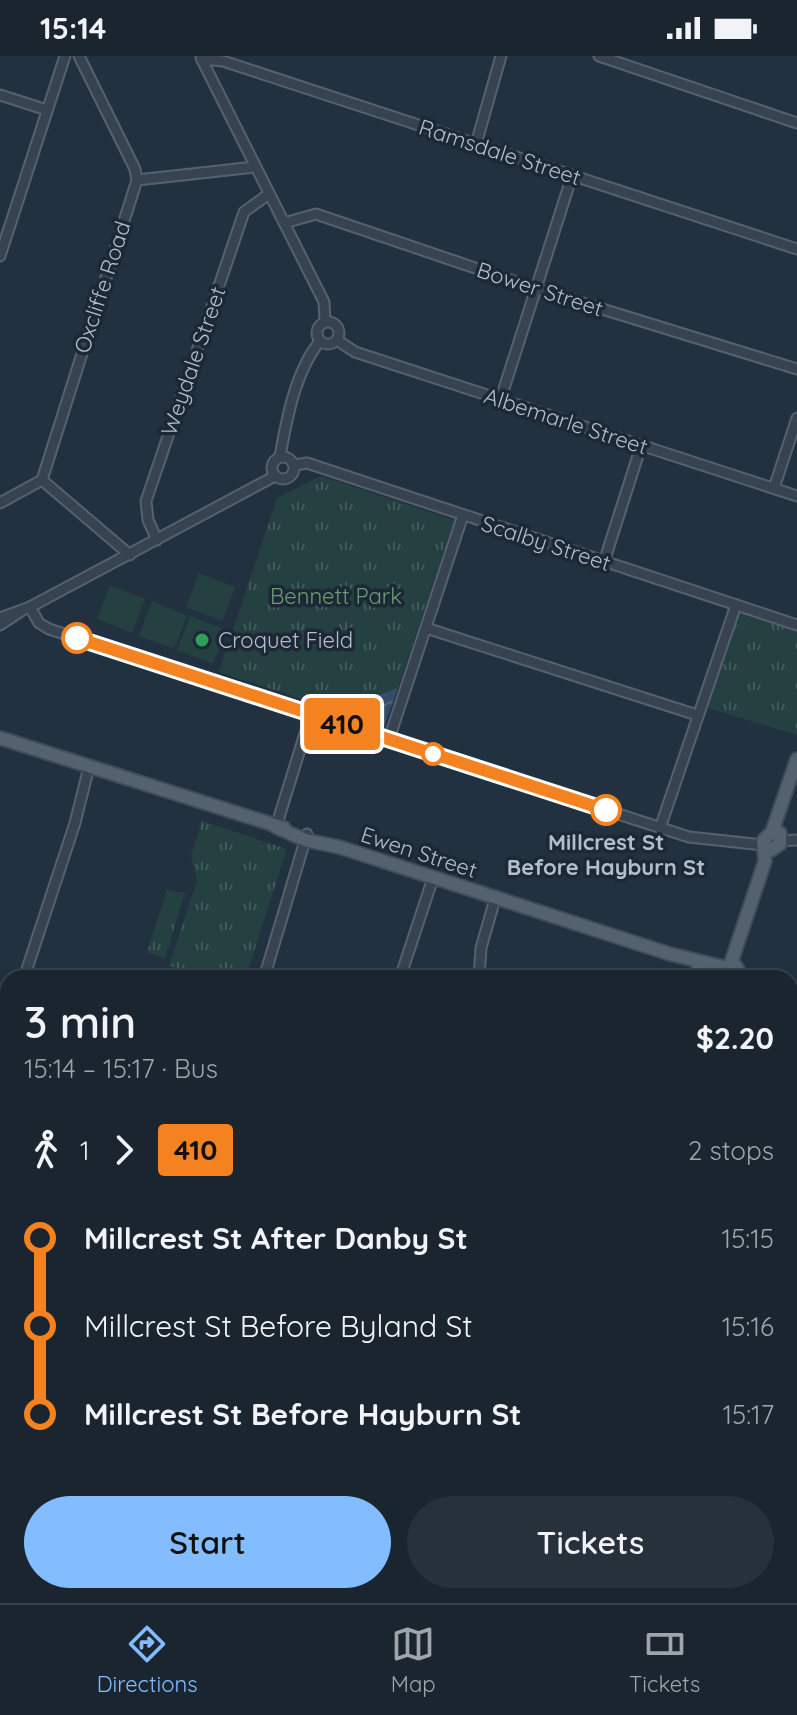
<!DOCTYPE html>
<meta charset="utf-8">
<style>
body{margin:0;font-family:Quicksand,sans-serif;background:#27313c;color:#f1f3f6;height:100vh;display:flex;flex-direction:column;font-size:30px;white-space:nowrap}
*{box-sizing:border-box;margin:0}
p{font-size:26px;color:#9fa5ab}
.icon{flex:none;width:44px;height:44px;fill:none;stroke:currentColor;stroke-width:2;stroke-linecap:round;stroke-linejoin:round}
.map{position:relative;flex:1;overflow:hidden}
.sheet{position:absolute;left:0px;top:914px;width:798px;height:634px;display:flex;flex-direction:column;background:#1a2530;border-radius:24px 24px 0 0;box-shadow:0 4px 12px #0003,0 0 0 2px #38424c}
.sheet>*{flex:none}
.badge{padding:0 16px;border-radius:6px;font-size:28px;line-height:52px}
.map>.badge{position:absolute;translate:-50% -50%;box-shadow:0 0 0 4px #fff}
.legs{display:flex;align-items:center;gap:12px;height:88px;padding:0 24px;font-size:26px}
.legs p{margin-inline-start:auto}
.summary{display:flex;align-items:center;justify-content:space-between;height:136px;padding:0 24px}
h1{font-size:44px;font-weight:600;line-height:60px}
.button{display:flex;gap:16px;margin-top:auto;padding:16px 24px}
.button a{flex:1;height:92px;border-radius:48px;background:#83bdff;color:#111;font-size:32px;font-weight:600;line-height:92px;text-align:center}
.button a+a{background:#27313c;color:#f1f3f6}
ul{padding:0 24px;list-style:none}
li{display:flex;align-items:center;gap:28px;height:88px;font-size:30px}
li i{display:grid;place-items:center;width:12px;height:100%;margin:0 10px;background:currentColor}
li i::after{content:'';width:20px;height:20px;margin:-10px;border:6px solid;border-radius:50%;background:#1a2530}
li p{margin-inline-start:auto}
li:first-child i{background:linear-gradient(#0000 50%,currentColor 0)}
li:last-child i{background:linear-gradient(currentColor 50%,#0000 0)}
.status{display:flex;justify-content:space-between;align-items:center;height:56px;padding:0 40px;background:#1a2530;direction:ltr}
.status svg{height:22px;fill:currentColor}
.tabs{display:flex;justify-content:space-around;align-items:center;height:112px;border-top:2px solid #38424c;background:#1a2530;font-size:22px;color:#9fa5ab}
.tabs a{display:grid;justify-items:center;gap:4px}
.tabs .selected{color:#83bdff}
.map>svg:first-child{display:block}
</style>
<div class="status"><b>15:14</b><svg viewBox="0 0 49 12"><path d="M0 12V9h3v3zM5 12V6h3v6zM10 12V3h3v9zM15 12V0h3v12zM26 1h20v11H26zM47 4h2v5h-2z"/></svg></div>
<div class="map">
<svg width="797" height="1547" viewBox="0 0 797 1547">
<defs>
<pattern id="park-tufts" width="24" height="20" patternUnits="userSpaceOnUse" patternTransform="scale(2)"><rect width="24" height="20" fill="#244041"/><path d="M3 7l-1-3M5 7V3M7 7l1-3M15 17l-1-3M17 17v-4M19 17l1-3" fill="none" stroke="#415a5b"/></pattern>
<pattern id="water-waves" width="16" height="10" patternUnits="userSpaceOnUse" patternTransform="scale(2)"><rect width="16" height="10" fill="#354e68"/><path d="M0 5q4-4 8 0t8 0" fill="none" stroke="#50667c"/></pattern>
</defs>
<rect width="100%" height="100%" fill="#223140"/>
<!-- grass -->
<g fill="#244041">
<path d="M 199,517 L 235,531 L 222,565 L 186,551 Z"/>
<path d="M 110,529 L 145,543 L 132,577 L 97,563 Z"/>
<path d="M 152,545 L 187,560 L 174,593 L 139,580 Z"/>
<path d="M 190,560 L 226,574 L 213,608 L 177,594 Z"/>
</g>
<!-- park -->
<g fill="url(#park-tufts)">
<path d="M 321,420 L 454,464 L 398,632 L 336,654 L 219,616 L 277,442 Z"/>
<path d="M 743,554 L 797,572 L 797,679 L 705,651 L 731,563 Z"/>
<path d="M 202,765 L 287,793 L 247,917 L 235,913 L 232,922 L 206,922 L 169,910 L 197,824 L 191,800 Z"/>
<path d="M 167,834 L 185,837 L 165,902 L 147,896 Z"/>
</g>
<!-- water -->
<path fill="url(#water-waves)" d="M 398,632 L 385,668 L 336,654 L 337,654 Z"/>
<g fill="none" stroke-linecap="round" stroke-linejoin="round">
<defs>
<g id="minor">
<path d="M 599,0 L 797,67"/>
<path d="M 201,2 L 324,246 L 325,265"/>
<path d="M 202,3 L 223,5 L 797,193"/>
<path d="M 0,39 L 47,54"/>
<path d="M 476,88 L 501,0"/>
<path d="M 137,124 L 255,111"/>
<path d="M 284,167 L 316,158 L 534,232 L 797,313"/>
<path d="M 0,200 L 65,0"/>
<circle cx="328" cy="277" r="11"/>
<path d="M 337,284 L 355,296 L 797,440"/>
<path d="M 500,345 L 572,120"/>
<path d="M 280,400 C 287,362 295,316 320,285"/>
<circle cx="283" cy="412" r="11"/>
<path d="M 295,409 L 307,407 L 797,569"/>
<path d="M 42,424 L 130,499"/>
<path d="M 774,432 L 797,362"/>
<path d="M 0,447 L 42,424 L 137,124 L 135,113 L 79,0"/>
<path d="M 157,484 L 148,464 L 146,445 L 244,156 L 269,138"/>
<path d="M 604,506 L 641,390"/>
<path d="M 30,551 L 39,567 L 49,573 L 689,781 L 763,789"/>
<path d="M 0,562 L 30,551 L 275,420"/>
<path d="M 0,569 L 21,555"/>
<path d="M 426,572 L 697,659"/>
<path d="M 389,683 L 463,459"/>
<path d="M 276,771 L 311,658"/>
<path d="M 660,772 L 736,549"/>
<path d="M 782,785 L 797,784"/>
<path d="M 24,922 L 75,767 L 89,711"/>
<path d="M 264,922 L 307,778"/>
<path d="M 400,922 L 433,822"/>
<path d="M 479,922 L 481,892 L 495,843"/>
<path d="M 790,947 L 797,951"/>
<path d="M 0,989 L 8,969"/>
<path d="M 0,999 L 5,1006 L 0,1016"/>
<path d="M 790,1135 L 797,1113"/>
<path d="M 790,1147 L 797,1150"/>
<path d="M 790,1227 L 797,1207"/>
<path d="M 0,1354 L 8,1331"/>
<path d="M 57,1547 L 59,1540"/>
<path d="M 181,1547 L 183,1540"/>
<path d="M 305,1547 L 308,1540"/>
<path d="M 431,1547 L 434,1540"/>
<path d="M 682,1547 L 684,1540"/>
</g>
<g id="major">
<path d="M 0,682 L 284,772"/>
<path d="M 276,771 L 305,784 L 339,791 L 670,898 L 727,912"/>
<path d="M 772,776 L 797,703"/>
<path d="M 730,910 L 765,805 L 763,785 L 772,776 L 780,777 L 780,788 L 771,794 L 764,792"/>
<path d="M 698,911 L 723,922"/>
<path d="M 724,915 L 736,910 L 742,922"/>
<path d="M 0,1374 L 8,1376"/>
<path d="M 505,1540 L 527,1547"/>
<path d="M 557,1547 L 560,1540"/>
</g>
</defs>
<!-- minor casing -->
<use href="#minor" stroke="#55616e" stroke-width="13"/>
<!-- major casing -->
<use href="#major" stroke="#404c59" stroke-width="16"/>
<!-- minor -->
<use href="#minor" stroke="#374350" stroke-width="9"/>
<!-- major -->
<use href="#major" stroke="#546270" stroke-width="12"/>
</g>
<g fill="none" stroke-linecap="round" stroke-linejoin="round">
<defs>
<path id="line-1" d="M 77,582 L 606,754"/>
</defs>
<!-- line-1 casing -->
<use href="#line-1" stroke="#fff" stroke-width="18"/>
<!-- line-1 -->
<use href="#line-1" stroke="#f58220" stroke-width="12"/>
</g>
<!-- markers -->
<g fill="#fff" stroke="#f58220" stroke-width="4">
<circle cx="77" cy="582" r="14"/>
<circle cx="433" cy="698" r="10"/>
<circle cx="606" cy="754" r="14"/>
</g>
<circle fill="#2e9e5b" stroke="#1c2835" stroke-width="3" cx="202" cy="584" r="8"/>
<g text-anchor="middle" stroke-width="7" stroke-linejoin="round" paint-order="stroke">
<!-- street labels -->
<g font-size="22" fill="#b3becb" stroke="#1c2835">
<text transform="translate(500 96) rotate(18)" y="8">Ramsdale Street</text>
<text transform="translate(102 231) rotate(-72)" y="8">Oxcliffe Road</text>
<text transform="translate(540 233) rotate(18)" y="8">Bower Street</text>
<text transform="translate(193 305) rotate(-71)" y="8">Weydale Street</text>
<text transform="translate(566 365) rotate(18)" y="8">Albemarle Street</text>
<text transform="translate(546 487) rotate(18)" y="8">Scalby Street</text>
<text transform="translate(419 796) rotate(18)" y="8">Ewen Street</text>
</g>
<!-- park labels -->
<g font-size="22" fill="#689d70" stroke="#1c2835">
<text x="336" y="548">Bennett Park</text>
</g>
<!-- poi labels -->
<g font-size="22" fill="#b3becb" stroke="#1c2835" text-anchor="start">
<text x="218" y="592">Croquet Field</text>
</g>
<!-- stop labels -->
<g font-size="22" font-weight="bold" fill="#b3becb" stroke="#1c2835">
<text x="606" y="794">Millcrest St<tspan x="606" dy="25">Before Hayburn St</tspan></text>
</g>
</g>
</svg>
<b class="badge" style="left:342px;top:668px;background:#f58220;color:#111">410</b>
<section class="sheet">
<div class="summary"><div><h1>3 min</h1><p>15:14 – 15:17 · Bus</p></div><b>$2.20</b></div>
<div class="legs"><svg class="icon" aria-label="walk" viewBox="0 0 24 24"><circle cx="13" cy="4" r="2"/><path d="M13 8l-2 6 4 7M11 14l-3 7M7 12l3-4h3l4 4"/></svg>1<svg class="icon" aria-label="forward" viewBox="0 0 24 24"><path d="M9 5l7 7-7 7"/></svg><b class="badge" style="background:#f58220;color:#111">410</b><p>2 stops</p></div>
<ul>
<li><i style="color:#f58220"></i><b>Millcrest St After Danby St</b><p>15:15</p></li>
<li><i style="color:#f58220"></i><span>Millcrest St Before Byland St</span><p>15:16</p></li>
<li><i style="color:#f58220"></i><b>Millcrest St Before Hayburn St</b><p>15:17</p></li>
</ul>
<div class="button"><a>Start</a><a>Tickets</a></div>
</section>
</div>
<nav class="tabs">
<a class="selected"><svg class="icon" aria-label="directions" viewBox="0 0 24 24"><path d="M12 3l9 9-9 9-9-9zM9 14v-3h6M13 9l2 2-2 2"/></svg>Directions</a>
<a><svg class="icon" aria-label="map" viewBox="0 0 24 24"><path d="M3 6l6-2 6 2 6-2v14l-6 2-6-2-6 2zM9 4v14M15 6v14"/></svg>Map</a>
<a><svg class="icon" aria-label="tickets" viewBox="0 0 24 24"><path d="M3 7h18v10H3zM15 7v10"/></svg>Tickets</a>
</nav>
